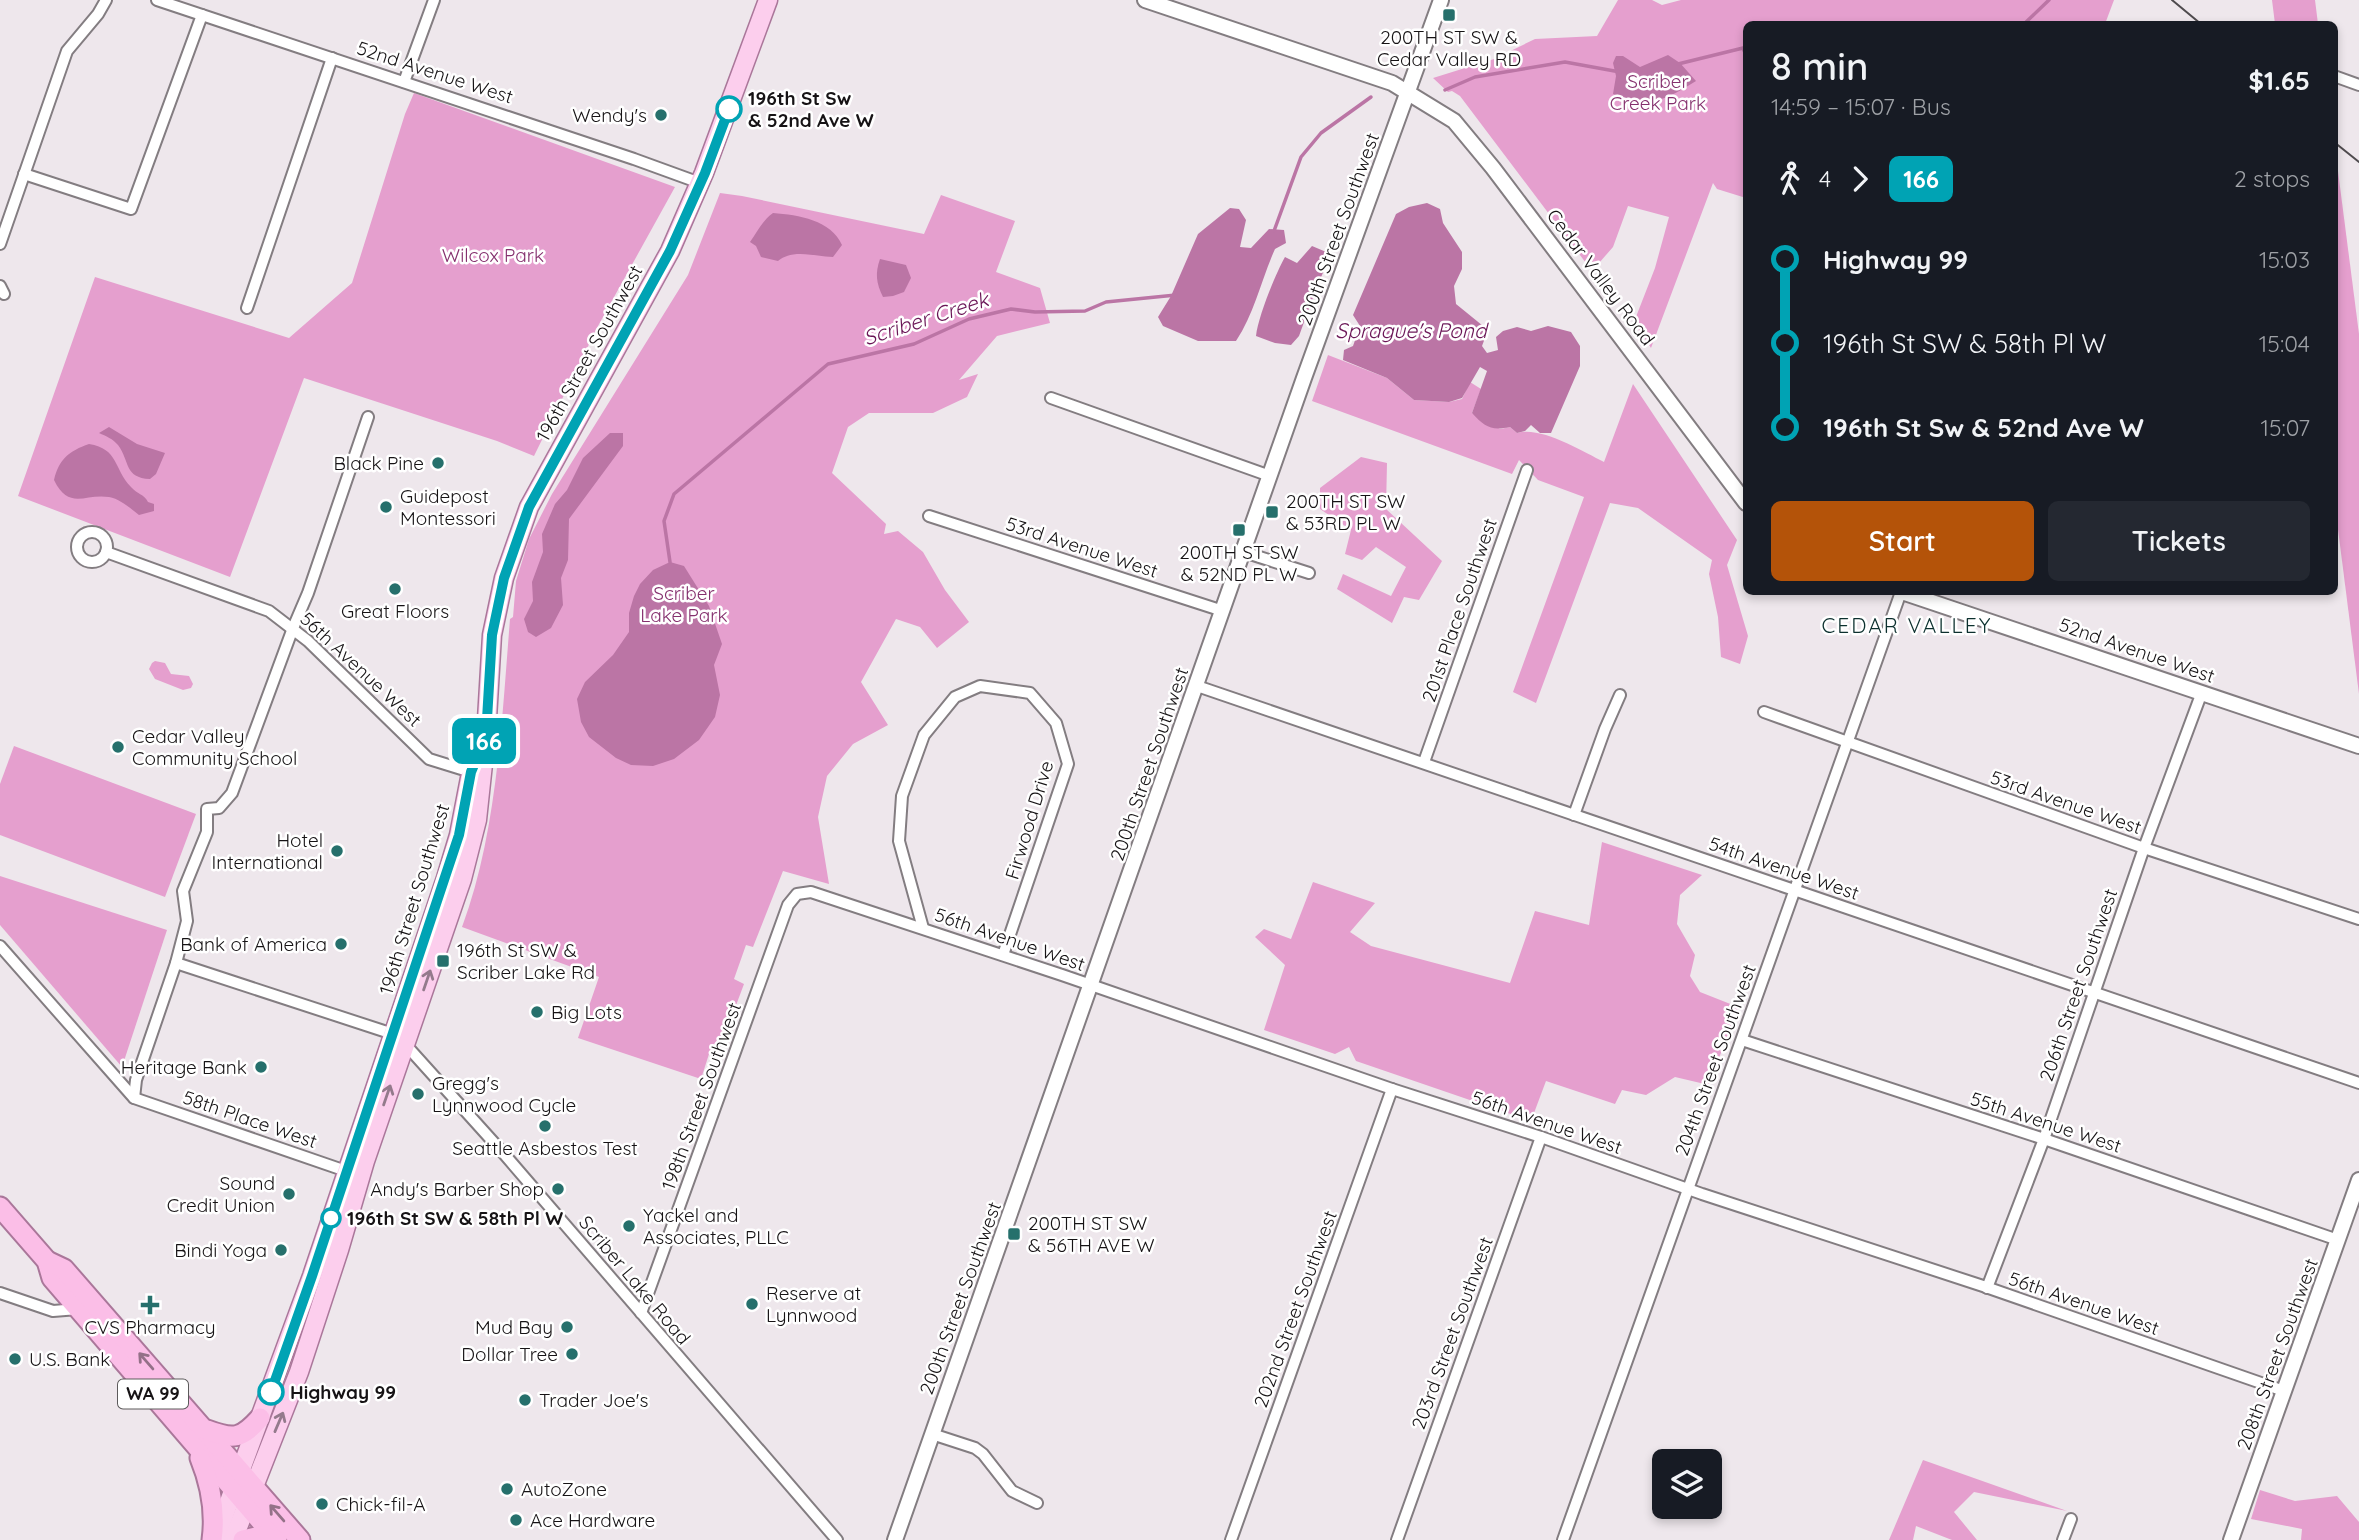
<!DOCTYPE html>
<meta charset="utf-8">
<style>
body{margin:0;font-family:Quicksand,sans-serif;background:#242831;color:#f1f3f6;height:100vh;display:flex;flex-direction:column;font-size:26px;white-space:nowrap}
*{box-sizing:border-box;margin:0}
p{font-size:23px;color:#9ea1a6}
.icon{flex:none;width:38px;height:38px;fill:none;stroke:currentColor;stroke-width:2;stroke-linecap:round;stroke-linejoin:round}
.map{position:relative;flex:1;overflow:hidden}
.details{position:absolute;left:1743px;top:21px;width:595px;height:574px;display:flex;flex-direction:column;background:#171b24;border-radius:10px;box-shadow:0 4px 10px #0003}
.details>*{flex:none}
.badge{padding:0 14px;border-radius:10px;font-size:24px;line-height:46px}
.fabs{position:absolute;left:1652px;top:1449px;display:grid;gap:14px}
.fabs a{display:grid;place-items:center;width:70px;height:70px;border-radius:10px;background:#171b24;box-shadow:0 4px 10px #0003;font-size:35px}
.map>.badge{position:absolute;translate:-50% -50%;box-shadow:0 0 0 4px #fff}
.legs{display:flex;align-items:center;gap:10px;height:77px;padding:0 28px;font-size:23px}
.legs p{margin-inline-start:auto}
.summary{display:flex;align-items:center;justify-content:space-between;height:119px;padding:0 28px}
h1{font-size:38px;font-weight:600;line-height:52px}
.cta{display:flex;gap:14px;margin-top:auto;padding:14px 28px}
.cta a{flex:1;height:80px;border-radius:10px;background:#b45309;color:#fff;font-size:28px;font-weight:600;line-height:80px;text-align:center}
.cta a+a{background:#242831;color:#f1f3f6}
ul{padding:0 28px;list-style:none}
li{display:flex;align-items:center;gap:24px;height:84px;font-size:26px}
li i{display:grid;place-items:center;width:10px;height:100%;margin:0 9px;background:currentColor}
li i::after{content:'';width:18px;height:18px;margin:-9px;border:5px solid;border-radius:50%;background:#171b24}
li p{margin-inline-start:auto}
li:first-child i{background:linear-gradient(#0000 50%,currentColor 0)}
li:last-child i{background:linear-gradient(currentColor 50%,#0000 0)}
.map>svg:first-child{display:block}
</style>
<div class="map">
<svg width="2359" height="1540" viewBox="0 0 2359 1540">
<rect width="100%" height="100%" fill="#eee7ec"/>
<!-- green -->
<g fill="#e59fce">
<path d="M 1618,0 L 1652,0 L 1662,5 L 1681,0 L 2114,0 L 2105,24 L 1746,24 L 1746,198 L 1717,189 L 1713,183 L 1651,348 L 1634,322 L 1655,268 L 1669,217 L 1628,206 L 1613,247 L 1592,271 L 1460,96 L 1452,91 L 1448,92 L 1433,78 L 1494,59 L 1535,39 L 1597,36 Z"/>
<path d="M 2272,0 L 2315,0 L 2318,24 L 2275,24 Z"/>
<path d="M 414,93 L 675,187 L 598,326 L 534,456 L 497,441 L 304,378 L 230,577 L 18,496 L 95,277 L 289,338 L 352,283 L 405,114 Z"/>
<path d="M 2335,148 L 2359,334 L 2359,694 L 2334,498 Z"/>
<path d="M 720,193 L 742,196 L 924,234 L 941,195 L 1015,221 L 996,272 L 1040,288 L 1050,323 L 997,336 L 959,380 L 978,374 L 967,397 L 933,413 L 869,413 L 848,427 L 832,473 L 886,524 L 884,534 L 898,531 L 923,552 L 945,590 L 969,622 L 937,648 L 920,627 L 896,619 L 861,682 L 888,725 L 853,744 L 827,776 L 818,817 L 829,884 L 783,871 L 753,947 L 746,945 L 734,979 L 744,984 L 717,1056 L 709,1054 L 701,1079 L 578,1038 L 599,977 L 462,927 C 497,834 502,718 510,619 L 513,617 L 516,581 L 529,539 L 552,494 L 688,275 Z"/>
<path d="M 1328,355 L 1387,378 L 1414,400 L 1449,402 L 1462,399 L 1470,382 L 1481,389 L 1472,413 L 1500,429 L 1510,427 L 1517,433 C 1541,426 1582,451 1604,462 L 1633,384 L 1737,540 L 1727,565 L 1748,636 L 1740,664 L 1721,657 L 1718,617 L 1709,574 L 1712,560 L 1638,508 L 1610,503 L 1536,703 L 1513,692 L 1584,497 L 1538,480 L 1519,460 L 1512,474 L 1312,401 Z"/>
<path d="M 1361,457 L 1387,463 L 1386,509 L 1442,561 L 1419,600 L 1404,597 L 1392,623 L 1337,589 L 1343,574 L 1391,596 L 1406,567 L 1376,547 L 1362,560 L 1345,554 L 1351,530 L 1320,509 L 1320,488 Z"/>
<path d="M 155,661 L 165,663 L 171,674 L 189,676 L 193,684 L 191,688 L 183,690 L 155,679 L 149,669 L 152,663 Z"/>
<path d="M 14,746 L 196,814 L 165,897 L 0,835 L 0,784 Z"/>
<path d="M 1602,842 L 1702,875 L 1680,895 L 1677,924 L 1695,955 L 1690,976 L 1700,992 L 1738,1007 L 1709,1085 L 1675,1077 L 1646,1095 L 1622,1090 L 1615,1104 L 1546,1081 L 1531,1121 L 1356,1061 L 1349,1047 L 1335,1054 L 1264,1030 L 1285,965 L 1255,937 L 1264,929 L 1291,939 L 1313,882 L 1375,903 L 1350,932 L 1371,946 L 1510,983 L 1535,911 L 1589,925 Z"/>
<path d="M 0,876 L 167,930 L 122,1067 L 0,925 Z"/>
<path d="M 1923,1460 L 2067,1511 L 1974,1492 L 1954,1512 L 1977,1540 L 1952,1540 L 1916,1526 L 1913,1540 L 1889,1540 Z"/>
<path d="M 2260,1490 L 2295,1501 L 2337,1496 L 2359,1522 L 2359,1540 L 2301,1540 L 2302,1529 L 2251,1519 Z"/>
</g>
<!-- water -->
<g fill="#bb75a5">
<path d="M 1668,55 L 1680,63 L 1696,81 C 1664,101 1651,108 1613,94 L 1616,76 L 1613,63 L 1616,56 L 1623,56 L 1640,67 Z"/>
<path d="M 1427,203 L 1440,209 L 1443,223 L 1462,252 L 1462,269 L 1454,286 L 1456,304 L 1488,330 L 1482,346 L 1487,353 L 1498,350 L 1496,337 L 1503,331 L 1517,327 L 1531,331 L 1548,326 L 1571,332 L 1580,346 L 1580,366 L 1551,433 L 1540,433 L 1531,425 L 1525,431 L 1517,433 L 1510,427 C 1491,431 1485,427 1472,413 L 1487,371 L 1480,367 L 1462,398 L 1449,402 L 1414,400 L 1387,378 L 1343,360 L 1344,350 L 1353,346 L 1360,326 L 1353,315 L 1396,214 L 1409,207 Z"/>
<path d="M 1230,208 L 1239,209 L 1246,220 L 1240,247 L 1251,248 L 1269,229 L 1284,230 L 1286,243 L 1275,249 C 1261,280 1255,312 1236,341 L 1198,341 L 1163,326 L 1158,317 L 1171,296 L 1198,234 Z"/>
<path d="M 773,213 C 799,215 831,220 842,245 L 833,257 C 815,257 794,248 778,261 L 761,257 L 756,246 L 750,242 C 758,231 762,221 773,213 Z"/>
<path d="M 1312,246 L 1331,254 L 1316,289 L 1299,336 L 1291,345 L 1275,343 L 1256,336 C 1258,317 1275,275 1285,257 L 1297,263 Z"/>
<path d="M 880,259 L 906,265 L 911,278 L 904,292 L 893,296 L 883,297 C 876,283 875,273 880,259 Z"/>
<path d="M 109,427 L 137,444 L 165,453 L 156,474 L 150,479 C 124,478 130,461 118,445 C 113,439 106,436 99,433 Z"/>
<path d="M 610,433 L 623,433 L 623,446 L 569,519 L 568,560 L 561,578 L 563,605 L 551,628 L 536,637 L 528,632 L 524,619 L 533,601 L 532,582 L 543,552 L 542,534 L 555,504 L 567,490 L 583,458 Z"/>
<path d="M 89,444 C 119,449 113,468 131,487 C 137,494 144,494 148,502 L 154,504 L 154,511 L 139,515 C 130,508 120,499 109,497 C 85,493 69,511 54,480 C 59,459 69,451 89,444 Z"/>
<path d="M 670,562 L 684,566 L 709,606 L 722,644 L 714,665 L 720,695 L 715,717 L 699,740 L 674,759 L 653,766 L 631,765 L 616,758 L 589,737 L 581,722 L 577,699 L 585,682 L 613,655 L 629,632 L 629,613 L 634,596 L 640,584 L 653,570 Z"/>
</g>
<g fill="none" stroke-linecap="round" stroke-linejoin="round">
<!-- stream -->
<g stroke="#bb75a5" stroke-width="3.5">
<path d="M 2024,24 L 2049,0"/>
<path d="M 1678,64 L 1743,48 L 1746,55"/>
<path d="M 1445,90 L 1475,77 L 1565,62 L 1620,72"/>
<path d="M 1274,231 L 1301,157 L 1321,133 L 1371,97"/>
<path d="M 670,562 L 664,521 L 674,494 L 828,364 L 914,344 L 969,319 L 1011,309 L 1035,312 L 1085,311 L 1106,302 L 1176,295"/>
</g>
<defs>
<g id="minor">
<path d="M 157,0 L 634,159 L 700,183"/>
<path d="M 2334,76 L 2359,85"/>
<path d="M 404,82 L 434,0"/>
<path d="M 24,174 L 131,209 L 202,15"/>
<path d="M 0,244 L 67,51 L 98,14 L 106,0"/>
<path d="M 0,286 L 4,294"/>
<path d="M 247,308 L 332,58"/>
<path d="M 1051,398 L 1270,476"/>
<path d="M 929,516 L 1223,611"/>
<circle cx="92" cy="547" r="15"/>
<path d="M 106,552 L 269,611 L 308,641 L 429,759 L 471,772"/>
<path d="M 1244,552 L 1309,573"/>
<path d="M 1197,686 L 2359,1083"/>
<path d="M 1764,712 L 2144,848 L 2359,919"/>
<path d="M 1424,762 L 1527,470"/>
<path d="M 1574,815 L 1605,729 L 1620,695"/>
<path d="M 923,928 L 899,841 L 902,796 L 924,735 L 955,697 L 980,686 L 1030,693 L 1056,723 L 1068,764 L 1003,955"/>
<path d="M 0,946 L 134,1098 L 346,1171"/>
<path d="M 176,963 L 393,1034 L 405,1044 L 505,1155 L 837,1540"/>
<path d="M 1742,1040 L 2044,1139 L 2338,1240"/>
<path d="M 134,1098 L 136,1080 L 176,963 L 187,921 L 183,891 L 207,832 L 207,809 L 219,808 L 232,793 L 293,628 L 308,593 L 368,417"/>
<path d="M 1987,1288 L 2044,1139 L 2144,848 L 2202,692"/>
<path d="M 0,1293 L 53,1311 L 78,1309"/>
<path d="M 641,1313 L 788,905 L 797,894 L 811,892 L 1062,975 L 1392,1089 L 1541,1137 L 1702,1194 L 1983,1286 L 2284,1391"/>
<path d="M 932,1434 L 975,1448 L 983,1454 L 1012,1491 L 1037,1503"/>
<path d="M 1231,1540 L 1392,1089"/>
<path d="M 1397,1540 L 1541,1137"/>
<path d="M 1563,1540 L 1901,592"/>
<path d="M 2063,1540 L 2071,1519"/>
</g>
<g id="tertiary">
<path d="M 1145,0 L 1392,83 L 1454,121 L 1493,168 L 1746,503"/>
<path d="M 1902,592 L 2359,746"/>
<path d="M 895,1540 L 1304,378 L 1441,0"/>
<path d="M 2231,1540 L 2359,1180"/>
</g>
<g id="primary">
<path d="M 215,1540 L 312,1276 L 446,878 L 459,835 L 470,778"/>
<path d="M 233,1540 L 299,1372 L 339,1250 L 365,1161 L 462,879 L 477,820 L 486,736 L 492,635 L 504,578 L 529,507 L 670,251 L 704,173 L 768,0"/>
</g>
<g id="trunk">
<path d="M 0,1207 L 47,1261 L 52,1278 L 277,1540"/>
<path d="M 47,1261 L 64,1269 L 300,1540"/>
<path d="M 207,1430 C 234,1440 241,1439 260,1418"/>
<path d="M 200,1458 C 211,1485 216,1511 212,1540"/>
<path d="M 243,1540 L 260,1536 L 274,1540"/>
</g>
</defs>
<!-- minor casing -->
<use href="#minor" stroke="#837d81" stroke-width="14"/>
<!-- tertiary casing -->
<use href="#tertiary" stroke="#837d81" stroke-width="18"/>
<!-- primary casing -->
<use href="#primary" stroke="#aa779a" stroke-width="21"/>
<!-- trunk casing -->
<use href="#trunk" stroke="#aa779a" stroke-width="23"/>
<!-- minor -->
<use href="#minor" stroke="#fff" stroke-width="10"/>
<!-- tertiary -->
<use href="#tertiary" stroke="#fff" stroke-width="14"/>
<!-- primary -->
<use href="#primary" stroke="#fcceed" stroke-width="18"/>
<!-- trunk -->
<use href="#trunk" stroke="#fbbee7" stroke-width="19"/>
<!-- tram -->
<g stroke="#4f4b4e" stroke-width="2">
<path d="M 2172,0 L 2201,24"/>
<path d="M 2334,142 L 2359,162"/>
</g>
</g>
<!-- one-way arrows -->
<defs><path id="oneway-shaft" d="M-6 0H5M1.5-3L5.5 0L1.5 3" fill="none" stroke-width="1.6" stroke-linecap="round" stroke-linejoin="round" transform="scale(1.75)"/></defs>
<g stroke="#947a8c">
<use href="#oneway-shaft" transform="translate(427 980) rotate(-71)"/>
<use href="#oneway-shaft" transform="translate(387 1095) rotate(-71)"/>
<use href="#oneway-shaft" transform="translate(279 1422) rotate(-67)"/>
</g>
<g stroke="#947188">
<use href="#oneway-shaft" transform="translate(146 1361) rotate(-131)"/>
<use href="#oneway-shaft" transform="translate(277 1513) rotate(-131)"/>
</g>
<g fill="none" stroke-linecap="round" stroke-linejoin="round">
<defs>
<path id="line-1" d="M 271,1392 L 312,1276 L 459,835 L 471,772 L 486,736 L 492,635 L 504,578 L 529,507 L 670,251 L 705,173 L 729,109"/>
</defs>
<!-- line-1 casing -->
<use href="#line-1" stroke="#fff" stroke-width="16"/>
<!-- line-1 -->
<use href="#line-1" stroke="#00a3b4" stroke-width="10"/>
</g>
<!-- markers -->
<g fill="#26706c" stroke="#fff" stroke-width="2.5">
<rect x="1442" y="8" width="14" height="14" rx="3.5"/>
<circle cx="661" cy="115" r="7"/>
<circle cx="438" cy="463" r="7"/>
<circle cx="386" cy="507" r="7"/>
<rect x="1265" y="505" width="14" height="14" rx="3.5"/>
<rect x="1232" y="523" width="14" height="14" rx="3.5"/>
<circle cx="395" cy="589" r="7"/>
<circle cx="118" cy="747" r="7"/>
<circle cx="337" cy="851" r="7"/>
<circle cx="341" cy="944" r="7"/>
<rect x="436" y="954" width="14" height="14" rx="3.5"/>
<circle cx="537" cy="1012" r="7"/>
<circle cx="261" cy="1067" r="7"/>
<circle cx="418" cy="1094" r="7"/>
<circle cx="545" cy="1126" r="7"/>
<circle cx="558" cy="1189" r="7"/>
<circle cx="289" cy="1194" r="7"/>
<circle cx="629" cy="1226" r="7"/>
<rect x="1007" y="1227" width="14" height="14" rx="3.5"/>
<circle cx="281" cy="1250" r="7"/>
<circle cx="752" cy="1304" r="7"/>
<path d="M146.5 1294.5h7v7h7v7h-7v7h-7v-7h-7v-7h7z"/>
<circle cx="567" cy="1327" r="7"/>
<circle cx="572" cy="1354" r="7"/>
<circle cx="15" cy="1359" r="7"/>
<circle cx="525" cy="1400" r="7"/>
<circle cx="507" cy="1489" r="7"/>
<circle cx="322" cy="1504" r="7"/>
<circle cx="516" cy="1520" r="7"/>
</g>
<g fill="#fff" stroke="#00a3b4" stroke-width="3.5">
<circle cx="729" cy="109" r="12"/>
<circle cx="331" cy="1218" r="9"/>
<circle cx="271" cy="1392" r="12"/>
</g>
<g text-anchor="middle" stroke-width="5" stroke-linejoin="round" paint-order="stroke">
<!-- shield labels -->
<rect fill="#fff" stroke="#5c5a5b" stroke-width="2" x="118" y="1379.5" width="70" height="29" rx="5"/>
<g font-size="18" font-weight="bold" fill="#161315">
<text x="153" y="1400">WA 99</text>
</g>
<!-- poi labels -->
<g font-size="19" fill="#161315" stroke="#fff" text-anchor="start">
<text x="1449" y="44" text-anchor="middle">200TH ST SW &amp;<tspan x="1449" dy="22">Cedar Valley RD</tspan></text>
<text x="647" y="122" text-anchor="end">Wendy's</text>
<text x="424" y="470" text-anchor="end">Black Pine</text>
<text x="400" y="503">Guidepost<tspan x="400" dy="22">Montessori</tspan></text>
<text x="1286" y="508">200TH ST SW<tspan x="1286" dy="22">&amp; 53RD PL W</tspan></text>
<text x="1239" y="559" text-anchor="middle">200TH ST SW<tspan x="1239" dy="22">&amp; 52ND PL W</tspan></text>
<text x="395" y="618" text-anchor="middle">Great Floors</text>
<text x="132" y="743">Cedar Valley<tspan x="132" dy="22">Community School</tspan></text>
<text x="323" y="847" text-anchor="end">Hotel<tspan x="323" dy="22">International</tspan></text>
<text x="327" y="951" text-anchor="end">Bank of America</text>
<text x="457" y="957">196th St SW &amp;<tspan x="457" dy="22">Scriber Lake Rd</tspan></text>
<text x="551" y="1019">Big Lots</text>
<text x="247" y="1074" text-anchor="end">Heritage Bank</text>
<text x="432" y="1090">Gregg's<tspan x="432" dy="22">Lynnwood Cycle</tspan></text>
<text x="545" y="1155" text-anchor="middle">Seattle Asbestos Test</text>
<text x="275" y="1190" text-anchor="end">Sound<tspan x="275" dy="22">Credit Union</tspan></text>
<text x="544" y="1196" text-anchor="end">Andy's Barber Shop</text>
<text x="643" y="1222">Yackel and<tspan x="643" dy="22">Associates, PLLC</tspan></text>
<text x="1028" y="1230">200TH ST SW<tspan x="1028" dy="22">&amp; 56TH AVE W</tspan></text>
<text x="267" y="1257" text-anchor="end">Bindi Yoga</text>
<text x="766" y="1300">Reserve at<tspan x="766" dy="22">Lynnwood</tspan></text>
<text x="150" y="1334" text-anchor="middle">CVS Pharmacy</text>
<text x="553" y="1334" text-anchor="end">Mud Bay</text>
<text x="558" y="1361" text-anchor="end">Dollar Tree</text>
<text x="29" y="1366">U.S. Bank</text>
<text x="539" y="1407">Trader Joe's</text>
<text x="521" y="1496">AutoZone</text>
<text x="336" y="1511">Chick-fil-A</text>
<text x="530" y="1527">Ace Hardware</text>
</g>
<!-- street labels -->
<g font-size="19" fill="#161315" stroke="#fff">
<text transform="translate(435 72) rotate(18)" y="7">52nd Avenue West</text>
<text transform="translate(1338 229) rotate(-70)" y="7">200th Street Southwest</text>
<text transform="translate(1601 277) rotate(53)" y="7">Cedar Valley Road</text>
<text transform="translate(589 353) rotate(-61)" y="7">196th Street Southwest</text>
<text transform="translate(1082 547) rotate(18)" y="7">53rd Avenue West</text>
<text transform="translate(1459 610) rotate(-71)" y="7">201st Place Southwest</text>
<text transform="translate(2137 650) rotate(19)" y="7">52nd Avenue West</text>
<text transform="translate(361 669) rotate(43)" y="7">56th Avenue West</text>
<text transform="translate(1149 764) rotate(-71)" y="7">200th Street Southwest</text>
<text transform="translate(2066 802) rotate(19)" y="7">53rd Avenue West</text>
<text transform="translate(1029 820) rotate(-73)" y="7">Firwood Drive</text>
<text transform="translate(1784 868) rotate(19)" y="7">54th Avenue West</text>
<text transform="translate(414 899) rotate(-73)" y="7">196th Street Southwest</text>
<text transform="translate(1010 939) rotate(19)" y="7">56th Avenue West</text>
<text transform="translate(2078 985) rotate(-71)" y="7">206th Street Southwest</text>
<text transform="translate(1715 1060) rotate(-70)" y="7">204th Street Southwest</text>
<text transform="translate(701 1096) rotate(-70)" y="7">198th Street Southwest</text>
<text transform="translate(250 1119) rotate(19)" y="7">58th Place West</text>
<text transform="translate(1547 1122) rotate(19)" y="7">56th Avenue West</text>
<text transform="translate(2046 1122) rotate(18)" y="7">55th Avenue West</text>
<text transform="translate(635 1280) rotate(50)" y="7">Scriber Lake Road</text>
<text transform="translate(960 1298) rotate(-70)" y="7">200th Street Southwest</text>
<text transform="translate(2084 1303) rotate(19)" y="7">56th Avenue West</text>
<text transform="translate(1295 1309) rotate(-70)" y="7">202nd Street Southwest</text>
<text transform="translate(1452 1333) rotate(-70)" y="7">203rd Street Southwest</text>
<text transform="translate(2277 1354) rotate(-70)" y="7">208th Street Southwest</text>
</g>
<!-- park labels -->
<g font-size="19" fill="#85306e" stroke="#fff">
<text x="1658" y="88">Scriber<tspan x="1658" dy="22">Creek Park</tspan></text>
<text x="493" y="262">Wilcox Park</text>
<text x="684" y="600">Scriber<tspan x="684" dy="22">Lake Park</tspan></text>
</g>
<!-- stop labels -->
<g font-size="19" font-weight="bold" fill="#161315" stroke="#fff" text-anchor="start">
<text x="748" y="105">196th St Sw<tspan x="748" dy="22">&amp; 52nd Ave W</tspan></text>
<text x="347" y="1225">196th St SW &amp; 58th Pl W</text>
<text x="290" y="1399">Highway 99</text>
</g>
<!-- water labels -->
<g font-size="21" font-style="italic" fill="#6a1556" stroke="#fff">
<text transform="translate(926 319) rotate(-18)" y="7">Scriber Creek</text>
<text x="1411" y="338">Sprague's Pond</text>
</g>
<!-- neighbourhood labels -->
<g font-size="21" letter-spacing="2" fill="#0c302e" stroke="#fff">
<text x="1907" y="633">CEDAR VALLEY</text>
</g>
</g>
</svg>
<div class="fabs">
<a><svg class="icon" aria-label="layers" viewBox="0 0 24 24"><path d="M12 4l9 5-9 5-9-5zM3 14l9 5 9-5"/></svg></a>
</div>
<b class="badge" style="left:484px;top:741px;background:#00a3b4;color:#fff">166</b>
<section class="details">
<div class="summary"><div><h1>8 min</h1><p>14:59 – 15:07 · Bus</p></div><b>$1.65</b></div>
<div class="legs"><svg class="icon" aria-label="walk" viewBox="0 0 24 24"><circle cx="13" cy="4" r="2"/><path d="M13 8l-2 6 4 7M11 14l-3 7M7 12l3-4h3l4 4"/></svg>4<svg class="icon" aria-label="forward" viewBox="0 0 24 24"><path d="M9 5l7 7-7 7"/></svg><b class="badge" style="background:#00a3b4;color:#fff">166</b><p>2 stops</p></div>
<ul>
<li><i style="color:#00a3b4"></i><b>Highway 99</b><p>15:03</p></li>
<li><i style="color:#00a3b4"></i><span>196th St SW &amp; 58th Pl W</span><p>15:04</p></li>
<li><i style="color:#00a3b4"></i><b>196th St Sw &amp; 52nd Ave W</b><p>15:07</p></li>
</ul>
<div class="cta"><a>Start</a><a>Tickets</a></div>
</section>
</div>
